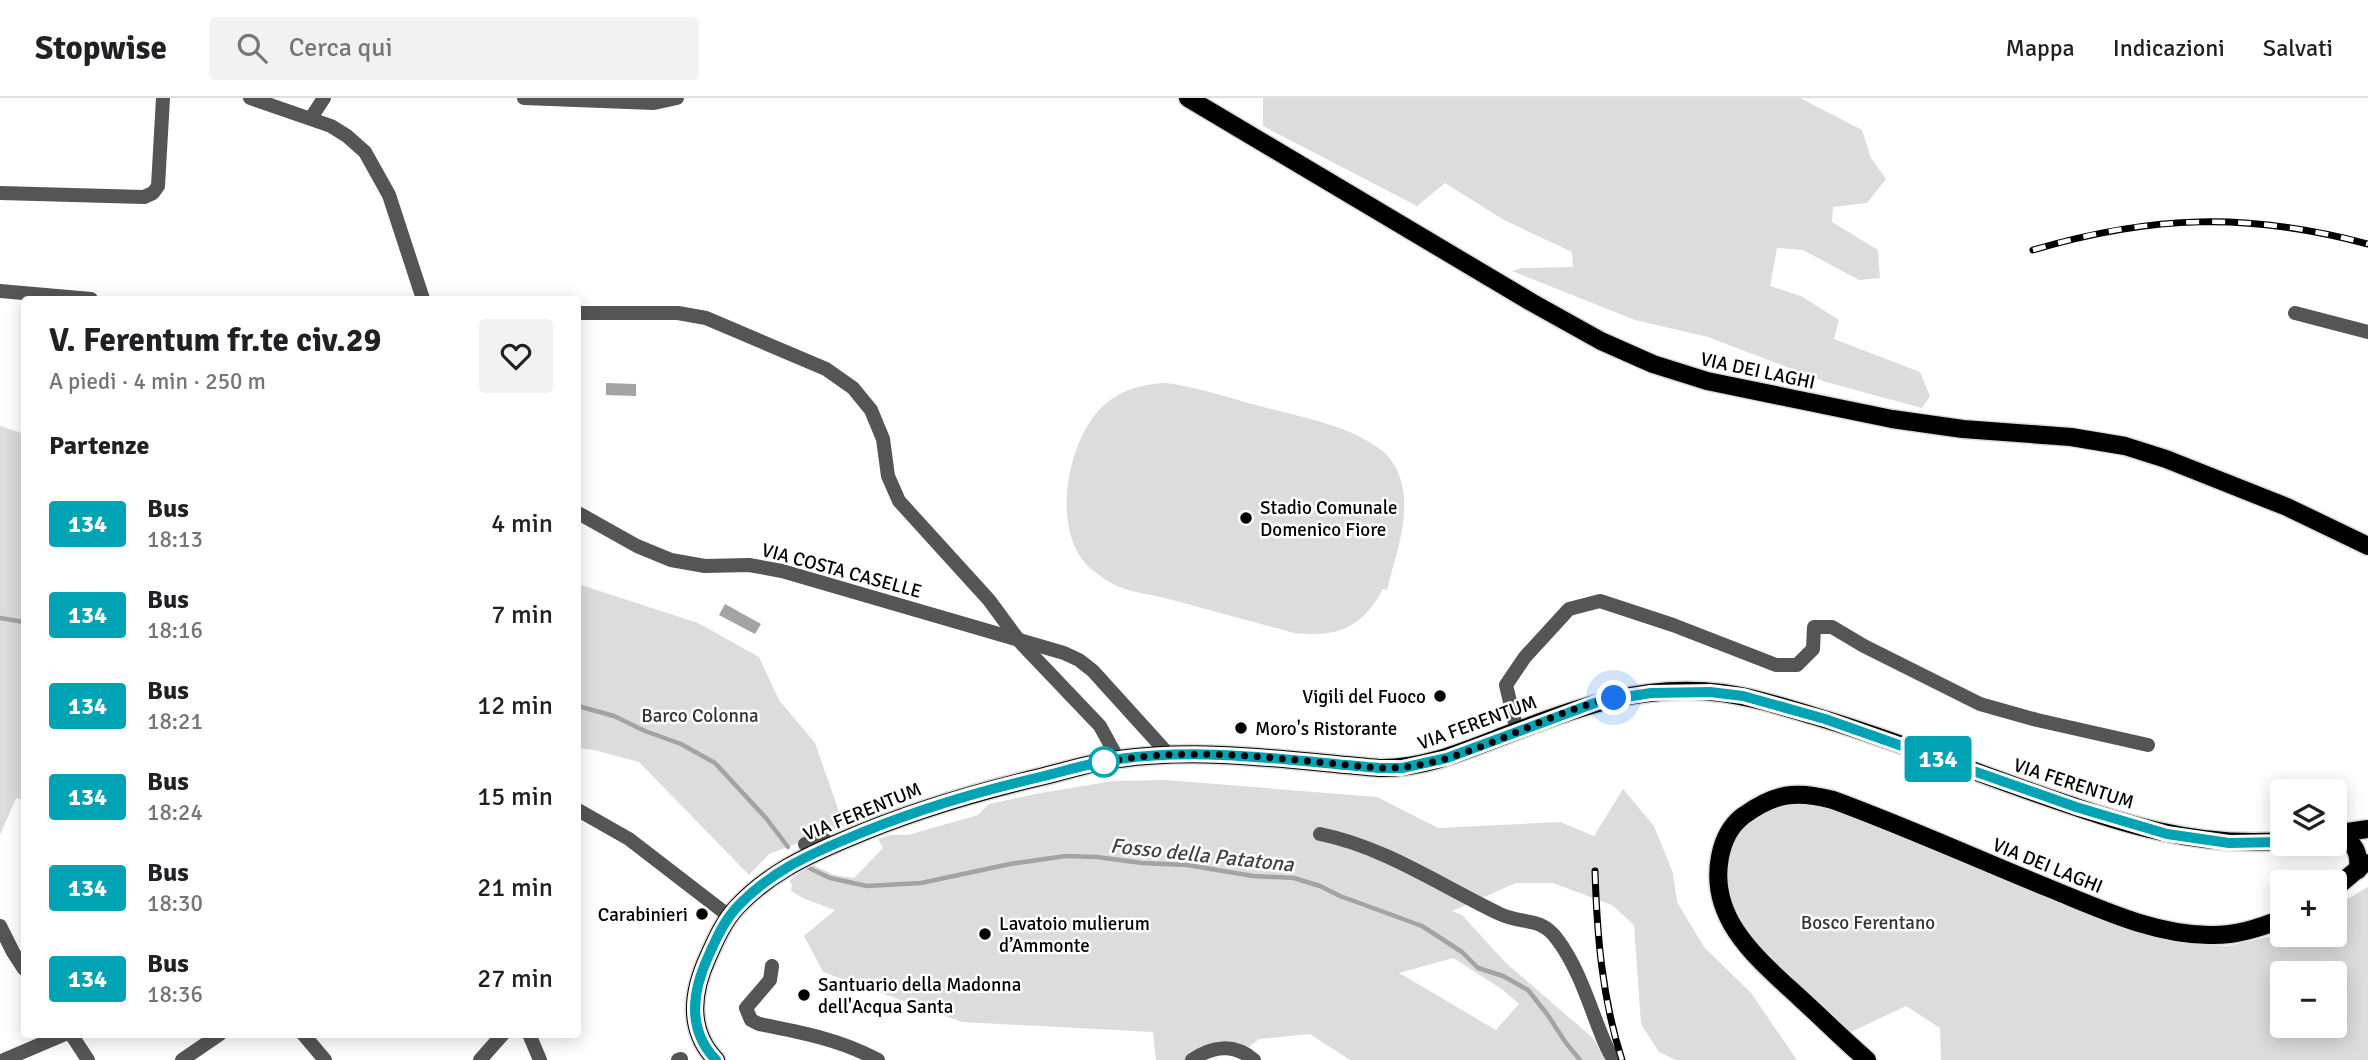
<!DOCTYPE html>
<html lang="it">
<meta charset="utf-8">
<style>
body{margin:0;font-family:Signika,sans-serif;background:#f2f2f2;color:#202124;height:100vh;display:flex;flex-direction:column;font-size:26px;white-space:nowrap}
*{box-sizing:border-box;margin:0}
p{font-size:23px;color:#757577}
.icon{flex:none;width:38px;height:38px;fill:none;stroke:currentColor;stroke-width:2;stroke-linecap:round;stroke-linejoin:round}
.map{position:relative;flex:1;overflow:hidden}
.sheet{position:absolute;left:21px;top:198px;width:560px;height:742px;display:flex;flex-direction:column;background:#fff;border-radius:7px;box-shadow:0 4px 18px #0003}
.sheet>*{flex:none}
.badge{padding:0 14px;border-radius:5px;font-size:24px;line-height:46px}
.fabs{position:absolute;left:2270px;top:681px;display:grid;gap:14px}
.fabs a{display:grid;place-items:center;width:77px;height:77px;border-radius:7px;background:#fff;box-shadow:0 4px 18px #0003;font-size:35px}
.you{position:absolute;width:35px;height:35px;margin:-18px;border:5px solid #fff;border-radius:50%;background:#1a73e8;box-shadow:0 0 0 10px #1a73e833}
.map>.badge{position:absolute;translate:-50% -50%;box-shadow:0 0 0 4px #fff}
h2{padding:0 28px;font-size:26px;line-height:63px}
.round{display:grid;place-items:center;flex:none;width:74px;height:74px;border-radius:7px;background:#f2f2f2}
.overview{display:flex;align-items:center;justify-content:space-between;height:119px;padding:0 28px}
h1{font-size:33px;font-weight:700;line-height:52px}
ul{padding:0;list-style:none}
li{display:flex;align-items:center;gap:21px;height:91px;padding:0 28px}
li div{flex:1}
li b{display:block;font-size:26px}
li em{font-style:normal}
li .badge{min-width:77px;font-weight:700;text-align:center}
header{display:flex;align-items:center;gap:42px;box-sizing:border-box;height:98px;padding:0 35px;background:#fff;border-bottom:2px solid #e0e0e0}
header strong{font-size:33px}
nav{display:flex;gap:38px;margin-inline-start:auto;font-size:24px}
.search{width:490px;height:63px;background:#f2f2f2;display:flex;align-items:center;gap:18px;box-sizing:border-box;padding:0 24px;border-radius:7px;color:#757577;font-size:26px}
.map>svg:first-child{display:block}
</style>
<header>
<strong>Stopwise</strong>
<div class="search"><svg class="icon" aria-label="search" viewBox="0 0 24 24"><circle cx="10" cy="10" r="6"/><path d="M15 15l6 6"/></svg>Cerca qui</div>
<nav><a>Mappa</a><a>Indicazioni</a><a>Salvati</a></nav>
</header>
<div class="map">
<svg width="2368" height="962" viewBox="0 0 2368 962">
<rect width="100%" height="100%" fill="#fff"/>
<!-- green -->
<g fill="#dcdcdc" fill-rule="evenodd">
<path d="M 1263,0 L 1800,0 L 1862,32 L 1871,60 L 1886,81 L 1867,105 L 1833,109 L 1832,124 L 1878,152 L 1880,180 L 1859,182 L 1803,152 L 1777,150 L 1770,188 L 1801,198 L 1839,222 L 1834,241 L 1920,274 L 1930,298 L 1922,310 L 1826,284 L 1708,239 L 1635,222 L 1512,173 L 1522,170 L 1573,169 L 1572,154 L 1504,122 L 1445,85 L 1417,108 L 1263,28 Z"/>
<path d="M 1166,285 C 1198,289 1229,300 1260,308 C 1299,319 1347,326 1380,351 C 1392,360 1399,373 1402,387 C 1410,422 1395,458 1387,492 L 1383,491 C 1362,530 1337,540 1294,535 C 1251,523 1208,512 1165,500 C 1149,496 1128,494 1113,486 C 1105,482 1093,473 1087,467 C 1051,430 1067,343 1102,309 C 1120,292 1142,286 1166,285 Z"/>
<path d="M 0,328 L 24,336 L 24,702 L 16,700 L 0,737 Z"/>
<path d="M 578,486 L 698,525 L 759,559 L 779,602 L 815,645 L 844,728 L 769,756 L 749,777 L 639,664 L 594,652 L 578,650 Z"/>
<path d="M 1166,682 L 1377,699 L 1438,730 L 1560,724 L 1594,738 L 1623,691 L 1654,728 L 1673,775 L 1677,804 L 1704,849 L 1751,895 L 1797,962 L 1676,962 L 1659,954 L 1641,926 L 1634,827 L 1612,807 L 1553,785 L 1516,785 L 1452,813 L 1462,817 L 1505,864 L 1594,941 L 1605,962 L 1350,962 L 1310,936 L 1259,941 L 1245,952 L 1187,962 L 1156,962 L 1153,934 L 962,924 L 823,874 L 804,838 L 835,812 L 805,801 L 791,793 L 792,787 L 789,783 L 811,766 L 834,777 L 854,780 L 883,750 L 878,741 L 890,737 L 908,737 L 978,717 L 989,706 L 1035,696 L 1113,683 ZM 1453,860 L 1503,892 L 1519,906 L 1496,932 L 1399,875 Z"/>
<path d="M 1799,700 L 1835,709 L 2115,825 L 2167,843 L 2227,848 L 2282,836 L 2334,836 L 2335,808 L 2368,789 L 2368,962 L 1941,962 L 1940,930 L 1906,908 L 1851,934 L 1759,853 L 1740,827 L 1724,791 L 1730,751 L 1738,731 L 1771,707 ZM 2282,875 L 2334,875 L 2334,928 L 2282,928 Z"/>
</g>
<!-- water -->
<g fill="#a3a3a3">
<path d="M 606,285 L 636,286 L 636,298 L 606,297 Z"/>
<path d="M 725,506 L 761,526 L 755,536 L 719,517 Z"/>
</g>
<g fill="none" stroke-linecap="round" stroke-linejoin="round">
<!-- stream -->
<g stroke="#a3a3a3" stroke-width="4.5">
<path d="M 0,520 L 24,524"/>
<path d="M 578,608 L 614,618 L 645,633 L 681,646 L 715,665 L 766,720 L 788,749"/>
<path d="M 807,769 L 830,780 L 867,788 L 921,785 L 1010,766 L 1066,758 L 1097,759 L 1142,765 L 1187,767 L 1253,778 L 1294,780 L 1320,788 L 1340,798 L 1422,828 L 1462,854 L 1478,870 L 1503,878 L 1528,892 L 1547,916 L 1566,945 L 1580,962"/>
</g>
<defs>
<g id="major">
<path d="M 1188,0 L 1531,204 L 1601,243 L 1653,266 L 1707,283 L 1892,321 L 1963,331 L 2071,339 L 2125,348 L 2166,361 L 2287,409 L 2368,448"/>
<path d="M 2334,736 L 2368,731"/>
<path d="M 2334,738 C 2354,742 2360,753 2358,772"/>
<path d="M 2334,791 L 2365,765"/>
<path d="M 716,962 C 687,932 692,894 708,859 C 716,841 724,823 737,809 C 768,776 804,759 844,742 C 908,714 969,696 1036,680 C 1063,674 1091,664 1119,661 C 1205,649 1293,663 1379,670 C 1424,671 1464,653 1506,637 C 1577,609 1644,585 1722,595 C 1753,599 1784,609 1814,618 C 1889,640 1961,669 2035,695 C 2119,724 2191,750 2282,743"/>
<path d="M 1867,962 C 1844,942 1823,921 1800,900 C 1759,862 1708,822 1720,759 C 1723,743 1730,728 1743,718 C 1775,695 1796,692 1833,702 C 1907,729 1979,762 2051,791 C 2103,812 2153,836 2209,837 C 2235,838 2259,830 2282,821"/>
</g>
</defs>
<!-- major casing -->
<use href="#major" stroke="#dbdbdb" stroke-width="21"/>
<!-- minor -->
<g stroke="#555" stroke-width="14">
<path d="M 250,0 L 331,28 L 347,38 L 365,54 L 389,97 L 423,201"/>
<path d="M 524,0 L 654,5 L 677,0"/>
<path d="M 311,20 L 324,0"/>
<path d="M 0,95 L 144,99 L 153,95 L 158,88 L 163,0"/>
<path d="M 0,193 L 91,201"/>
<path d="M 578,215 L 678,215 L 706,220 L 826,271 L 853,290 L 871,312 L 883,341 L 888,378 L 899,403 L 989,502 L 1020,544 L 1100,628 L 1118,661"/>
<path d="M 2295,215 L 2368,234"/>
<path d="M 578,415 L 637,448 L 671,462 L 705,468 L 749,467 L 782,473 L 1064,555 L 1079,562 L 1093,573 L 1170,658"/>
<path d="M 1517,633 L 1506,587 L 1525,559 L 1569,511 L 1600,503 L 1673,527 L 1776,567 L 1797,567 L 1813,551 L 1814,529 L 1832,529 L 1864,548 L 1980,606 L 2037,622 L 2148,647"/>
<path d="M 578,712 L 629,741 L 729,818"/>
<path d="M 1320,736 C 1385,749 1441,788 1500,816 C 1523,827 1540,818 1557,841 C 1576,866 1587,899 1598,928 C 1603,940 1606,951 1614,962"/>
<path d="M 805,746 C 816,742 823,736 830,748"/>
<path d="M 0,828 L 13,854 L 24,871"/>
<path d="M 772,868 L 770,882 L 746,910 L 751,922 L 759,926 C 801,934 841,942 878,962"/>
<path d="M 71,936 L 88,962"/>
<path d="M 303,936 L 325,962"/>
<path d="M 529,936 L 540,962"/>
<path d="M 4,962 L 65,936"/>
<path d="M 182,962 L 220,936"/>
<path d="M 480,962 L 503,936"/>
<path d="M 678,962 L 681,961"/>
<path d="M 1192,962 C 1212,948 1234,945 1254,962"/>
</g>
<!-- major -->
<use href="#major" stroke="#000" stroke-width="18"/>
<defs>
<g id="rail">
<path d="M 2033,152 C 2152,117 2248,114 2368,146"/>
<path d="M 1595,773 C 1597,837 1602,900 1622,962"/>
</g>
</defs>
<!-- rail casing -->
<use href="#rail" stroke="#000" stroke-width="7"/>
<!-- rail -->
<use href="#rail" stroke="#fff" stroke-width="4.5" stroke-dasharray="13" stroke-linecap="butt"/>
</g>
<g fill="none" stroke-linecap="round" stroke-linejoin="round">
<defs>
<path id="line" d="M 716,962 C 687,932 692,894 708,859 C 716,841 724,823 737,809 C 768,776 804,759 844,742 C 909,714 968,696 1036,680 C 1063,674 1091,664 1119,661 C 1205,649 1293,663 1379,670 L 1402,670 L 1447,660 L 1600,603 L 1651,595 L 1710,594 L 1743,598 L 1825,621 L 2076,709 L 2167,736 L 2229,745 L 2282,744"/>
</defs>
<!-- line casing -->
<use href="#line" stroke="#fff" stroke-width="16"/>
<!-- line -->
<use href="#line" stroke="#00a3b4" stroke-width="10"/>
<!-- walk -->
<path stroke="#000" stroke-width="7" stroke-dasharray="0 12.6" d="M 1104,664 L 1093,667 C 1185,645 1285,662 1379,670 C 1459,673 1536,616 1614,600"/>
</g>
<!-- markers -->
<g fill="#000" stroke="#fff" stroke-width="2.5">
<circle cx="1246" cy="420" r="7"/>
<circle cx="1440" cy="598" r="7"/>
<circle cx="1241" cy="630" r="7"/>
<circle cx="702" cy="816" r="7"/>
<circle cx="985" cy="836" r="7"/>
<circle cx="804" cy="897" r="7"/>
</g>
<circle fill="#fff" stroke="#00a3b4" stroke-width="3.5" cx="1104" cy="664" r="14"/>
<g text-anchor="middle" stroke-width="5" stroke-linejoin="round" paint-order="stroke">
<!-- street labels -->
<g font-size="19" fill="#000" stroke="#fff">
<text transform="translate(1758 272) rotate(12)" y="7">VIA DEI LAGHI</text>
<text transform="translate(842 472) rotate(15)" y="7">VIA COSTA CASELLE</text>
<text transform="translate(1477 624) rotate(-20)" y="7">VIA FERENTUM</text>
<text transform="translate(2074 685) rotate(18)" y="7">VIA FERENTUM</text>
<text transform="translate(862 713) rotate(-22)" y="7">VIA FERENTUM</text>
<text transform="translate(2048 767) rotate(22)" y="7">VIA DEI LAGHI</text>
</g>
<!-- poi labels -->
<g font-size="19" fill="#000" stroke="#fff" text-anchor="start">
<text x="1260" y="416">Stadio Comunale<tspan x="1260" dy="22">Domenico Fiore</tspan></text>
<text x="1426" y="605" text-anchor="end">Vigili del Fuoco</text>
<text x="1255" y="637">Moro's Ristorante</text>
<text x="688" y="823" text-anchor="end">Carabinieri</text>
<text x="999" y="832">Lavatoio mulierum<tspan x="999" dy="22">d’Ammonte</tspan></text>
<text x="818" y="893">Santuario della Madonna<tspan x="818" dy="22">dell'Acqua Santa</tspan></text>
</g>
<!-- park labels -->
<g font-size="19" fill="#333" stroke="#fff">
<text x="700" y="624">Barco Colonna</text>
<text x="1868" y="831">Bosco Ferentano</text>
</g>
<!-- water labels -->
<g font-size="21" font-style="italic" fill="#444" stroke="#fff">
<text transform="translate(1202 757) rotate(6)" y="7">Fosso della Patatona</text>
</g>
</g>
</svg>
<div class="fabs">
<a><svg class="icon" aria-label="layers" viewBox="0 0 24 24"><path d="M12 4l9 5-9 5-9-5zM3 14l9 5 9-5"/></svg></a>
<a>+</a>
<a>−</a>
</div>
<div class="you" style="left:1614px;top:600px"></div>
<b class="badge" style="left:1938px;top:661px;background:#00a3b4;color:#fff">134</b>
<section class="sheet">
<div class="overview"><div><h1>V. Ferentum fr.te civ.29</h1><p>A piedi · 4 min · 250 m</p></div><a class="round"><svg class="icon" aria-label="heart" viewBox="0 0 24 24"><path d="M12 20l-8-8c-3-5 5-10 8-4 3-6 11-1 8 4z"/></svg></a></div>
<h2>Partenze</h2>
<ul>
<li><span class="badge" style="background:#00a3b4;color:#fff">134</span><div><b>Bus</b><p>18:13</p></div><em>4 min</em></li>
<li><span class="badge" style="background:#00a3b4;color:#fff">134</span><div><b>Bus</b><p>18:16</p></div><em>7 min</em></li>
<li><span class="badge" style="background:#00a3b4;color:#fff">134</span><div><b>Bus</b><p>18:21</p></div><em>12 min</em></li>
<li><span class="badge" style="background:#00a3b4;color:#fff">134</span><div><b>Bus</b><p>18:24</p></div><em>15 min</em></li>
<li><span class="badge" style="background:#00a3b4;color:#fff">134</span><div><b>Bus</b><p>18:30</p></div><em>21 min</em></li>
<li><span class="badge" style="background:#00a3b4;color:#fff">134</span><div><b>Bus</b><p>18:36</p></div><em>27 min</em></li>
</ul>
</section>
</div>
